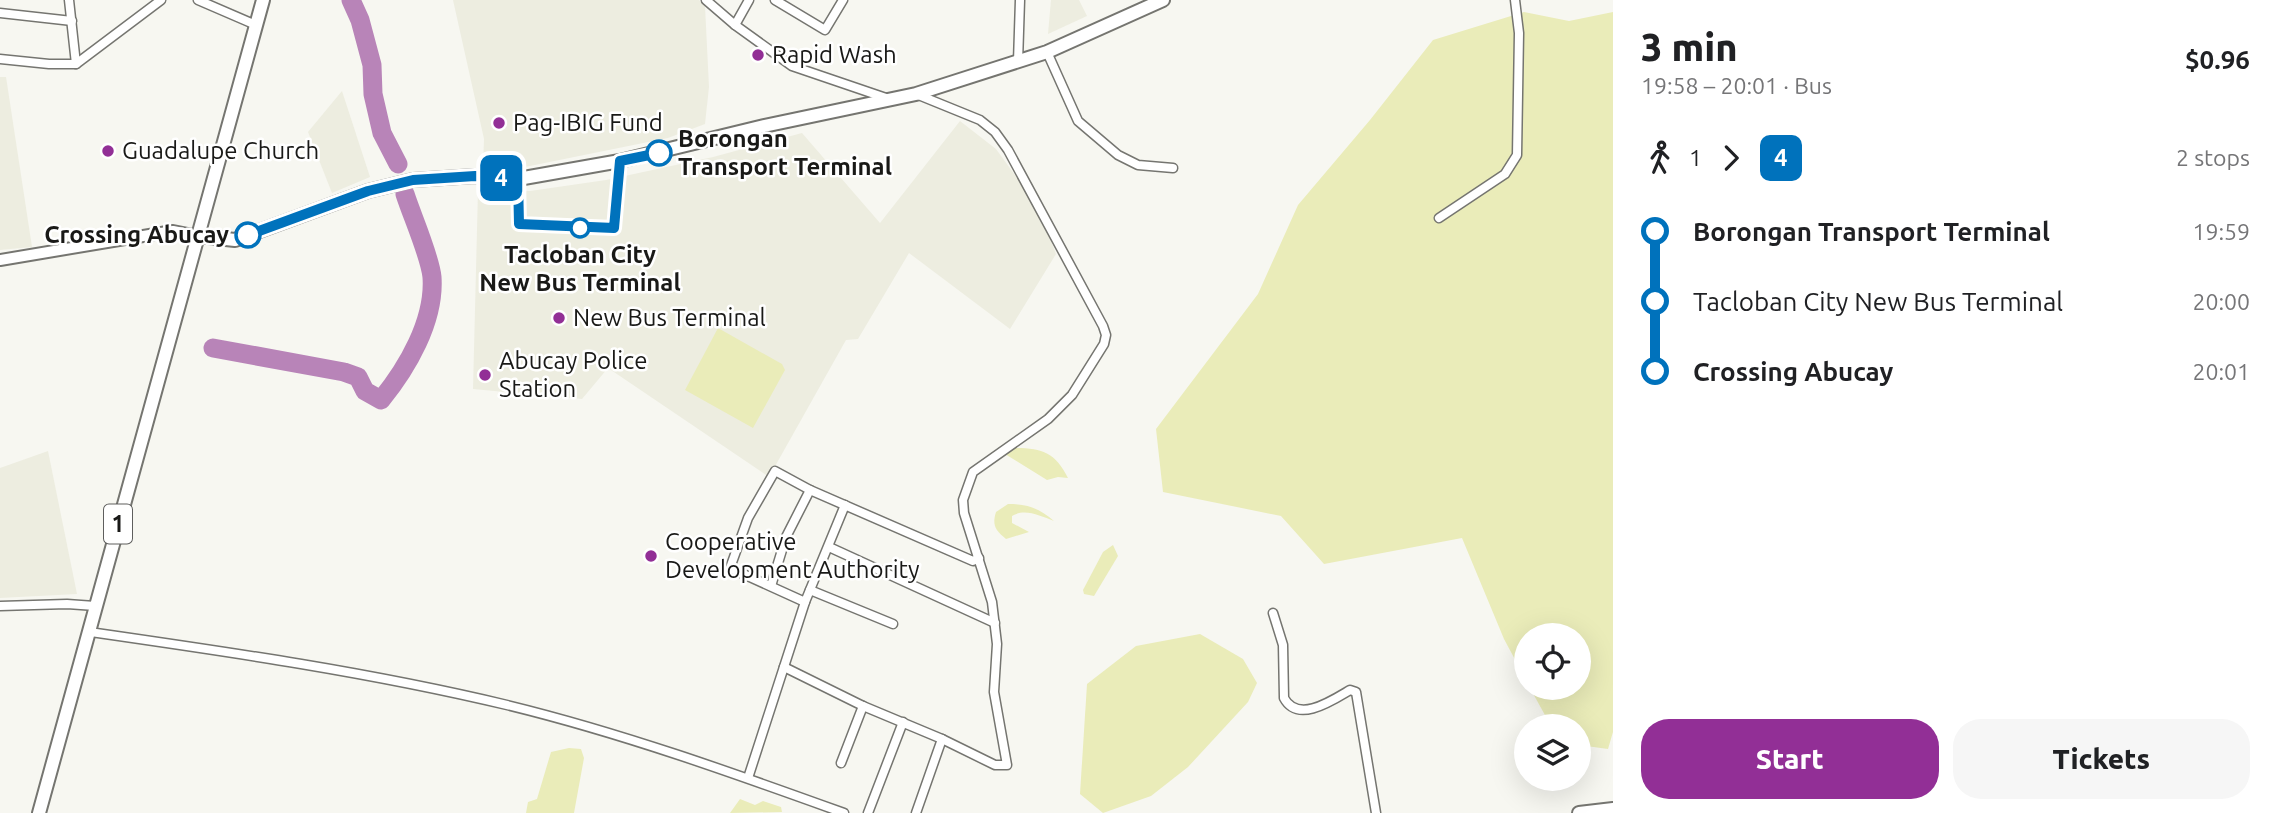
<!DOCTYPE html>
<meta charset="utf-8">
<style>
body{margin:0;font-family:Ubuntu,sans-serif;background:#f6f6f6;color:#202124;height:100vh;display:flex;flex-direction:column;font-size:26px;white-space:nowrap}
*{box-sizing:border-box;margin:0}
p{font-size:23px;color:#757577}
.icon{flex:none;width:38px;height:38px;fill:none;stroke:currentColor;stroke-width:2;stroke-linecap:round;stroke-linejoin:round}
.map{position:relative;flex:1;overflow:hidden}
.side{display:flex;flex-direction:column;background:#fff;width:665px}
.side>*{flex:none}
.badge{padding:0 14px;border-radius:10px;font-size:24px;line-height:46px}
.tools{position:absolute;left:1514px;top:623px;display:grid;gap:14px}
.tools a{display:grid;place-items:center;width:77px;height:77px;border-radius:50%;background:#fff;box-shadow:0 7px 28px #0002;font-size:35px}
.map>.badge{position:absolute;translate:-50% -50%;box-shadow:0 0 0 4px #fff}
.legs{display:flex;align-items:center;gap:10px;height:77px;padding:0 28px;font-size:23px}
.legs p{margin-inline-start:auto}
.summary{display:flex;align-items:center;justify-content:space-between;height:119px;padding:0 28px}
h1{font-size:38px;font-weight:800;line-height:52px}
.action{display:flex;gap:14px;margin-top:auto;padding:14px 28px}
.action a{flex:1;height:80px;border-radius:28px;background:#922f96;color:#fff;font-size:28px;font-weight:800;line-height:80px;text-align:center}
.action a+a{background:#f6f6f6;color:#202124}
ul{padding:0 28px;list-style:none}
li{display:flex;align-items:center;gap:24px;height:70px;font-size:26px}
li i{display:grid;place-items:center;width:10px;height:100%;margin:0 9px;background:currentColor}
li i::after{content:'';width:18px;height:18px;margin:-9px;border:5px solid;border-radius:50%;background:#fff}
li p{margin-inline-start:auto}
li:first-child i{background:linear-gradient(#0000 50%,currentColor 0)}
li:last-child i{background:linear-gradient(currentColor 50%,#0000 0)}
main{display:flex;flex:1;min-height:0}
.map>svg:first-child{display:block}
</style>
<main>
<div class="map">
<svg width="1613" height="813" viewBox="0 0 1613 813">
<rect width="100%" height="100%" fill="#f7f7f1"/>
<!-- built -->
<g fill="#edede0">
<path d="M 453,0 L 699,0 L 705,6 L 709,87 L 705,124 L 668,138 L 515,169 L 483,166 L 484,139 Z"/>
<path d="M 1051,0 L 1079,0 L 1087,16 L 1048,34 Z"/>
<path d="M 0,77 L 6,77 L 32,247 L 0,250 Z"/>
<path d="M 342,91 L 370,177 L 332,193 L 308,132 Z"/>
<path d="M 960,121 L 996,149 L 1020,182 L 1048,233 L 1056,254 L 1010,329 L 909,253 L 858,339 L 846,340 L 769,477 L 608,368 L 582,399 L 473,389 L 478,190 L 530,191 L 606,180 L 713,157 L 802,133 L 880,223 Z"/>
<path d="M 48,451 L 77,594 L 0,598 L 0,468 Z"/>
</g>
<!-- green -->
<g fill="#eaecb9">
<path d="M 1524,12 L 1569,21 L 1613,12 L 1613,732 L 1608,749 L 1579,745 L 1578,726 L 1551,726 L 1530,688 L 1578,688 L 1578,635 L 1526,635 L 1526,680 L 1504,639 L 1462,538 L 1324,564 L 1281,516 L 1163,492 L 1156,429 L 1258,294 L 1298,205 L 1370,120 L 1433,40 Z"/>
<path d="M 718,328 L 782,364 L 785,370 L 753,428 L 685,390 Z"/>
<path d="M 1013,448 C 1042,448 1055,452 1068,478 L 1058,477 L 1047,480 L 1000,451 Z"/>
<path d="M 1008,504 C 1027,504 1039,508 1054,521 C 1040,516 1025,508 1012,516 L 1012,523 L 1029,532 L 1006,539 C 995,530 992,525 996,512 Z"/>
<path d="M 1113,545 L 1118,556 L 1094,596 L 1084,594 L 1083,590 L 1103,552 Z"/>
<path d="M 1200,634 L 1243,659 L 1257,683 L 1248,702 L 1188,767 L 1151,796 L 1103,813 L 1080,794 L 1087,684 L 1136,646 Z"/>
<path d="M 569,748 L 581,749 L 584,758 L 574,813 L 526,813 L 528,802 L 537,799 L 551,752 Z"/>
<path d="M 740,799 L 755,805 L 763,801 L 781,807 L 782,812 L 730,813 Z"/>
</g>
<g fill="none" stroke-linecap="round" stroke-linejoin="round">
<!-- river -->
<g stroke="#b884b8" stroke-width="19">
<path d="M 351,0 L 360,20 L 372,65 L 373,94 L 382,133 L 398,164"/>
<path d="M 213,348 L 344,372 L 358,377 L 365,391 L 381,400 C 407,368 435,321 432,277 C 430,256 412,216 405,194"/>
</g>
<defs>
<g id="minor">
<path d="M 69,0 L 76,64"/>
<path d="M 198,0 L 256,25"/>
<path d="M 706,0 L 735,25 L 792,66 L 889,99"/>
<path d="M 775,0 L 825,30 L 843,0"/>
<path d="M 0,13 L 72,21"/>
<path d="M 735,25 L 749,0"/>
<path d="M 1047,52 L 1078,121 L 1118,155 L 1138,165 L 1173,168"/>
<path d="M 0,59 L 49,64 L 76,64 L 161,0"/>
<path d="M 1018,62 L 1020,0"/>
<path d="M 1439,218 L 1505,174 L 1517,155 L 1519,33 L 1515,0"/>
<path d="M 829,547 L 995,623"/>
<path d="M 771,586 L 786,537 L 810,490"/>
<path d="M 810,590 L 893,624"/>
<path d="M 805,602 L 730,568 L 748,518 L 775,471 L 810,490 L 973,561 L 979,558"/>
<path d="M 0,606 L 67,604 L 95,606"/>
<path d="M 1273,613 L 1283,645 L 1284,698 C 1298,724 1333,700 1350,690 L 1356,692 L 1376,813"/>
<path d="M 90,632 C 229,652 369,672 507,705 C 622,733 733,773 844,813"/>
<path d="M 784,667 L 863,706 L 942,739 L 995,765 L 1007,765 L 994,692 L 997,644 L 992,602 L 964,513 L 963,500 L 973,472 L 1048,419 L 1072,395 L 1104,344 L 1106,335 L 1103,326 L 1008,150 L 995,132 L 980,120 L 916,94"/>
<path d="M 841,763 L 863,706"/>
<path d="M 748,778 L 805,602 L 845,505"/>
<path d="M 868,813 L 903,722"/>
<path d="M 916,813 L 942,739"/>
</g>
<path id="tertiary" d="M 0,260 L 173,231 L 198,236"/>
<path id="secondary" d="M 198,236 L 235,240 L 368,191 L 413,180 L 475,176 L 518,179 L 620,161 L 764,126 L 916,94 L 1047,52 L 1163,0"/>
<g id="primary">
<path d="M 39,813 L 263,0"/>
<path d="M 1579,813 L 1613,809"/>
</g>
</defs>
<!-- minor casing -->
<use href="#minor" stroke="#757570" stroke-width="11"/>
<!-- tertiary casing -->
<use href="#tertiary" stroke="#757570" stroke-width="14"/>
<!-- secondary casing -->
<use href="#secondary" stroke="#757570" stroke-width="16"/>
<!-- primary casing -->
<use href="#primary" stroke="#757570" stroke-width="16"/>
<!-- minor -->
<use href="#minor" stroke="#fff" stroke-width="8"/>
<!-- tertiary -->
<use href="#tertiary" stroke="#fff" stroke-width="10"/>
<!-- secondary -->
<use href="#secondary" stroke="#fff" stroke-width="12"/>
<!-- primary -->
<use href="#primary" stroke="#fff" stroke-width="12"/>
</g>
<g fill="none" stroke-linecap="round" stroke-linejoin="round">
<defs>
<path id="line-1" d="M 248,235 L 368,191 L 413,180 L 475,176 L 518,179 L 519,224 L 614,228 L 620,161 L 659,153"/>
</defs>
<!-- line-1 casing -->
<use href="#line-1" stroke="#fff" stroke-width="16"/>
<!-- line-1 -->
<use href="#line-1" stroke="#0072bc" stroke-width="10"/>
</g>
<!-- markers -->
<g fill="#922f96" stroke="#fff" stroke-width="2.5">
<circle cx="758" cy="55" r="7"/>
<circle cx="499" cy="123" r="7"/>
<circle cx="108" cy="151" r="7"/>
<circle cx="559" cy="318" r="7"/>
<circle cx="485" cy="375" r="7"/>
<circle cx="651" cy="556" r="7"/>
</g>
<g fill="#fff" stroke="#0072bc" stroke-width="3.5">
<circle cx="659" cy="153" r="12"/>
<circle cx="580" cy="228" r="9"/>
<circle cx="248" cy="235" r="12"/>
</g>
<g text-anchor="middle" stroke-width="5" stroke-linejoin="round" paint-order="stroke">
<!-- shield labels -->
<rect fill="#fff" stroke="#5e5e5d" stroke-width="2" x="104" y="504.5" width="28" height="39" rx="5"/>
<g font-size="23" font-weight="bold" fill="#191917">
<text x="118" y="532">1</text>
</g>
<!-- poi labels -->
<g font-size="24" fill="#191917" stroke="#fff" text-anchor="start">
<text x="772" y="63">Rapid Wash</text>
<text x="513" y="131">Pag-IBIG Fund</text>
<text x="122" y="159">Guadalupe Church</text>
<text x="573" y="326">New Bus Terminal</text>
<text x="499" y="369">Abucay Police<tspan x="499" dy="28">Station</tspan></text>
<text x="665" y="550">Cooperative<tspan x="665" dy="28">Development Authority</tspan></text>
</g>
<!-- stop labels -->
<g font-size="24" font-weight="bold" fill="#191917" stroke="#fff" text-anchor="start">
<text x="678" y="147">Borongan<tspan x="678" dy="28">Transport Terminal</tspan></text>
<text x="229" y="243" text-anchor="end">Crossing Abucay</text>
<text x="580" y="263" text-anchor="middle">Tacloban City<tspan x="580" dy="28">New Bus Terminal</tspan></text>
</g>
</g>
</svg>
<div class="tools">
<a><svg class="icon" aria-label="locate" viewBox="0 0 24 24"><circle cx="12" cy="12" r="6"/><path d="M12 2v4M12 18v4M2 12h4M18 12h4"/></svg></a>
<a><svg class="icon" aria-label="layers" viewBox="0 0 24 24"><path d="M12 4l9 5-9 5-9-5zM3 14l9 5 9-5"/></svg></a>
</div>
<b class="badge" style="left:501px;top:178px;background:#0072bc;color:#fff">4</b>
</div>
<section class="side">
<div class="summary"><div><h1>3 min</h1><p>19:58 – 20:01 · Bus</p></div><b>$0.96</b></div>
<div class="legs"><svg class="icon" aria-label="walk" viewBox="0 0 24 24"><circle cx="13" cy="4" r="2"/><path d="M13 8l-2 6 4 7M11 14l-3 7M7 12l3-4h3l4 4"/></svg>1<svg class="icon" aria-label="forward" viewBox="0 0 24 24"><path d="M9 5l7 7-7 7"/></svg><b class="badge" style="background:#0072bc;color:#fff">4</b><p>2 stops</p></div>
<ul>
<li><i style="color:#0072bc"></i><b>Borongan Transport Terminal</b><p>19:59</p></li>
<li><i style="color:#0072bc"></i><span>Tacloban City New Bus Terminal</span><p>20:00</p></li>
<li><i style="color:#0072bc"></i><b>Crossing Abucay</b><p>20:01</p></li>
</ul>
<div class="action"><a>Start</a><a>Tickets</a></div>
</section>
</main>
